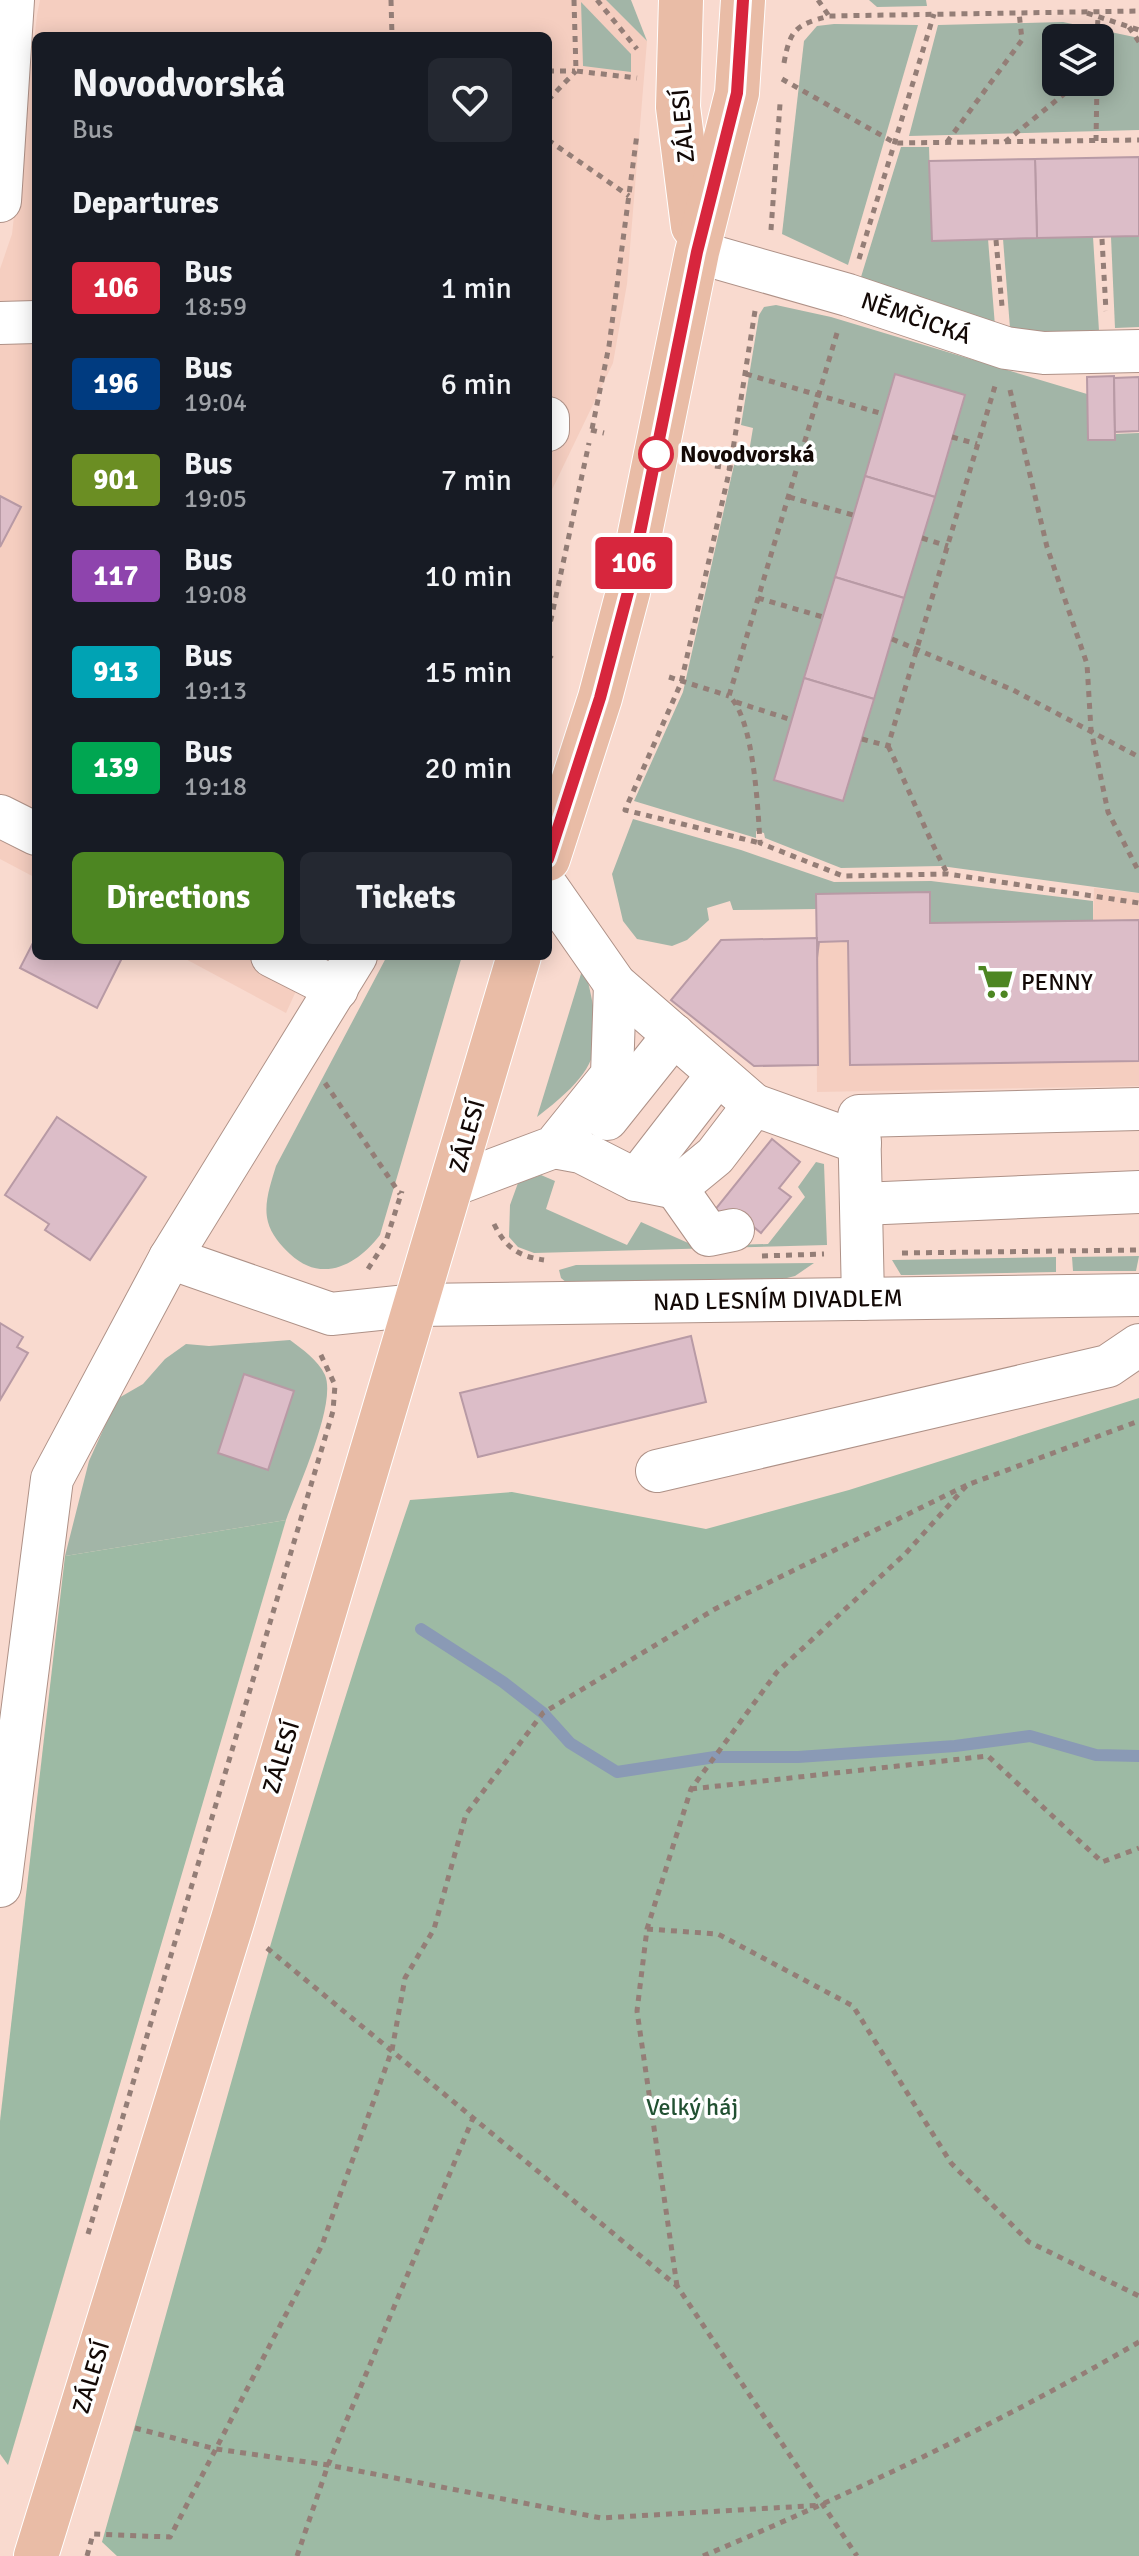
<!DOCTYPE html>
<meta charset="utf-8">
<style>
body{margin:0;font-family:Signika,sans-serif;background:#242831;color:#f1f3f6;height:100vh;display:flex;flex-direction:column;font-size:30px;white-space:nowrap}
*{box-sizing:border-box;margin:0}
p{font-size:26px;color:#9ea1a6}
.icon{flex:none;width:44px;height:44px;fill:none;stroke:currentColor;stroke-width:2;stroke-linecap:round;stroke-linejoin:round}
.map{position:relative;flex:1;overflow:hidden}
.details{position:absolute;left:32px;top:32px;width:520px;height:928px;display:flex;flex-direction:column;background:#171b24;border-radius:12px;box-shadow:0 4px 20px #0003}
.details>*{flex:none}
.badge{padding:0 16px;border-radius:6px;font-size:28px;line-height:52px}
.controls{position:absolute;left:1042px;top:24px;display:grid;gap:16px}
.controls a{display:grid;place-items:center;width:72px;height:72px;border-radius:12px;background:#171b24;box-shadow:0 4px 20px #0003;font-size:40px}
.map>.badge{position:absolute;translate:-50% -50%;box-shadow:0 0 0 4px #fff}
h2{padding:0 40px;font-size:30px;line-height:72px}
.round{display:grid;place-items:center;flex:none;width:84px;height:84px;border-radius:12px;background:#242831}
.head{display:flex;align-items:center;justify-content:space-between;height:136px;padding:0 40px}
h1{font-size:38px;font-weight:700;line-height:60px}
.action{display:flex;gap:16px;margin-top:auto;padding:16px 40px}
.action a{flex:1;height:92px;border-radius:12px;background:#4d8622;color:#fff;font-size:32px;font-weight:700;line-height:92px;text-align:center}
.action a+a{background:#242831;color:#f1f3f6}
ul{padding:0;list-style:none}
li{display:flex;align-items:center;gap:24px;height:96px;padding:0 40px}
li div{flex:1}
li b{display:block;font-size:30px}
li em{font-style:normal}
li .badge{min-width:88px;font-weight:700;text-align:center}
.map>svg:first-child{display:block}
</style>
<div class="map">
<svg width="1139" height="2556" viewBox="0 0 1139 2556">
<rect width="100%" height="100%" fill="#f9dacf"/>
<!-- built -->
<g fill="#f5cec0">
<path d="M 40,0 L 606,0 L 647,41 L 627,284 L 613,363 L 548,498 L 548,36 L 36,36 L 36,878 L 0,859 L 0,269 L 12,234 L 37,15 Z"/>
<path d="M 1094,888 L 1139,893 L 1139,1086 L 817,1092 L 816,894 L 930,892 L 1093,920 Z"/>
<path d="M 180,956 L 312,956 L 286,1013 Z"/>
</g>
<!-- green -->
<g fill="#a2b5a7" fill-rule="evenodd">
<path d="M 606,0 L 631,0 L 647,41 Z"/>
<path d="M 869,0 L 926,0 L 927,6 L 877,7 Z"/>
<path d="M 581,2 L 631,54 L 631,72 L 583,66 Z"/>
<path d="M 1063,22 L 1139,38 L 1139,130 L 909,136 L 938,25 ZM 1056,38 L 1100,38 L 1100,82 L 1056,82 Z"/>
<path d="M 834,24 L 918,25 L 848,265 L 782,234 L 804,41 L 817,26 Z"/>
<path d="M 901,147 L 929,147 L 932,240 L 988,239 L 995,326 L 861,277 Z"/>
<path d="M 1139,236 L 1139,327 L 1115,328 L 1111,237 Z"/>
<path d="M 1093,237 L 1099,331 L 1031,334 L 1010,328 L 1003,239 Z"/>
<path d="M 776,305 L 831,317 L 1087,394 L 1088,440 L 1114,440 L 1115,434 L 1139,433 L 1139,893 L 941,866 L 841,868 L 765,838 L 764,833 L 756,831 L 756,838 L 634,801 L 683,692 L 736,456 L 748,458 L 753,428 L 741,425 L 759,315 L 764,307 ZM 895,375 L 922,538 L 843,801 L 774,780 Z"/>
<path d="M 633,819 L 741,850 L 834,882 L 931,881 L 1093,901 L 1093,921 L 930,923 L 929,892 L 817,894 L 816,909 L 733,910 L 730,901 L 707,908 L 709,920 L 687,940 L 672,946 L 637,939 L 623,921 L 612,874 Z"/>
<path d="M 387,956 L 462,956 L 380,1235 C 357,1265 322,1284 290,1254 C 281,1246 271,1234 268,1222 C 263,1204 271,1183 276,1166 Z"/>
<path d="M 584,964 C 603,1046 607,1063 537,1117 Z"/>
<path d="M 816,1162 L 824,1164 L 827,1245 L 534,1253 L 518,1247 L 509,1237 L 510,1205 L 518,1183 L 541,1175 L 555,1181 L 546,1209 L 627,1245 L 641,1222 L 695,1246 L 768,1244 L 805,1197 L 798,1187 Z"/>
<path d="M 1139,1256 L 1136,1271 L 1073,1271 L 1072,1257 Z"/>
<path d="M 1056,1257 L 1056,1272 L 912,1275 L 901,1275 L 892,1260 Z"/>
<path d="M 814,1263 L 795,1276 L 783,1279 L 567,1283 L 561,1278 L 559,1270 L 576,1265 Z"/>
<path d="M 290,1340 C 302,1349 318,1360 325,1375 C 337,1404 297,1489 286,1520 L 65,1556 L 89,1461 L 117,1399 L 143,1384 L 165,1359 L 186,1344 L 209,1346 ZM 244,1374 L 294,1391 L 268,1470 L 218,1453 Z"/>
</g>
<!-- forest -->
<g fill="#9dbaa4">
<path d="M 1139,1398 L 1139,2556 L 117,2556 L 102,2542 C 201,2195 293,1841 410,1500 L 512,1492 L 706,1529 L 849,1490 Z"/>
<path d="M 286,1520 L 8,2465 L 0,2454 L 0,2121 L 65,1556 Z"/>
</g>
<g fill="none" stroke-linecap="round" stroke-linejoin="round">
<!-- stream -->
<path stroke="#8a9ab5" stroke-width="12" d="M 421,1629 L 503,1682 L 543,1713 L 570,1743 L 617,1772 L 715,1757 L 798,1757 L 955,1746 L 1030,1736 L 1096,1755 L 1139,1756"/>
</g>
<!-- building -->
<g fill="#dcbdc8" stroke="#b89aa5" stroke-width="2">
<path d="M 1139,157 L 1139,236 L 1037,238 L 1035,159 Z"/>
<path d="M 1035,159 L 1037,238 L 932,241 L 929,161 Z"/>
<path d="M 895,374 L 965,395 L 935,497 L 865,476 Z"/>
<path d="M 1114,376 L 1115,440 L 1088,440 L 1087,377 Z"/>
<path d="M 1139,377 L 1139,431 L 1115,432 L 1114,378 Z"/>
<path d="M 865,476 L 935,497 L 904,598 L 835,577 Z"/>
<path d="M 0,496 L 21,507 L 0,547 Z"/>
<path d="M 835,577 L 904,598 L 874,699 L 804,678 Z"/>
<path d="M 804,678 L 874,699 L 843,801 L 774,780 Z"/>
<path d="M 930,892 L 930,923 L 1139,920 L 1139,1061 L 850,1065 L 848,941 L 819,942 L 817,958 L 816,894 Z"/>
<path d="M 36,937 L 36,956 L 123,956 L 97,1008 L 20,968 Z"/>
<path d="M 817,938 L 818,1065 L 754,1066 L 671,1000 L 721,940 Z"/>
<path d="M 57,1117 L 146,1177 L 90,1260 L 45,1230 L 49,1224 L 5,1195 Z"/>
<path d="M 772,1139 L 800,1162 L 779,1188 L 791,1197 L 761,1233 L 750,1224 L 714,1211 Z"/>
<path d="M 0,1323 L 23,1337 L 17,1347 L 28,1353 L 0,1400 Z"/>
<path d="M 691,1336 L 706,1402 L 478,1457 L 460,1393 Z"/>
<path d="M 244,1374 L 294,1391 L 268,1470 L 218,1453 Z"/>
</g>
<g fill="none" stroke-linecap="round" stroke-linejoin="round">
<defs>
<g id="minor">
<path d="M 0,201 L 13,0"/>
<path d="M 697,252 L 848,295 L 1006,348 L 1044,353 L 1139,351"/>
<path d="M 0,323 L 36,322"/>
<path d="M 548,418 L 548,430"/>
<path d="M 0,816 L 36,834"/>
<path d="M 548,888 L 615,984 L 754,1105"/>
<path d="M 272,956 L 337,989"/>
<path d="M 607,1119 L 674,1035"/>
<path d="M 554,1147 L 581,1152 L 636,1180 L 676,1188 L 715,1156 L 754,1105 L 860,1143"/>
<path d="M 636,1180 L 718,1074"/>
<path d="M 453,1185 L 554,1147 L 612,1075 L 615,984"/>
<path d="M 676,1188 L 709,1235 L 733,1230"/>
<path d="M 861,1204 L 1139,1192"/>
<path d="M 170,1258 L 331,1314 L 417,1305 L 1139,1295"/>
<path d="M 863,1299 L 859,1116 L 1139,1109"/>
<path d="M 657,1471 L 1108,1366 L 1139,1345"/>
<path d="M 0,1886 L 52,1479 L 170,1258 L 356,956"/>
</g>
<g id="major">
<path d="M 681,0 L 678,107 L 693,226"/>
<path d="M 548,859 L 600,698 L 628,592 L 697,252 L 737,93 L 743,0"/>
<path d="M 36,2556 L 233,1919 L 519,956"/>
</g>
</defs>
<!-- minor casing -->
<use href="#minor" stroke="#ae9187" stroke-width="44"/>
<!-- major casing -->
<use href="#major" stroke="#fff" stroke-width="46"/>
<!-- path -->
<g stroke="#947e77" stroke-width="5" stroke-dasharray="6 6" stroke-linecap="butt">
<path d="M 391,0 L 392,36"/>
<path d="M 574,0 L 576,71 L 637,78"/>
<path d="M 597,0 L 637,49"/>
<path d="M 818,0 L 829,16"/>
<path d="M 1087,13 L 1139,30"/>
<path d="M 1129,27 L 1139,42"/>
<path d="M 1097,38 L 1098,17"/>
<path d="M 784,63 C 790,29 796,25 829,16 L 1139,11"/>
<path d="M 548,71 L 575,71"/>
<path d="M 782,79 L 895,143 L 1139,140"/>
<path d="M 548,100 L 576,71"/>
<path d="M 548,140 L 629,196"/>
<path d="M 1096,141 L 1097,82"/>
<path d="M 947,142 L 1022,40 L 1019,12"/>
<path d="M 1005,142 L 1079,82"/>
<path d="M 771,230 L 780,104"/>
<path d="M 1102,239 L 1106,311"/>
<path d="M 996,240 L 1002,306"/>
<path d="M 859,259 L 934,14"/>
<path d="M 755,311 L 730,468 L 681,683 L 625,810 L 760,843"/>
<path d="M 837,333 L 729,696 C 754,718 758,810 760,843 L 843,876 L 948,874 L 1139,903"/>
<path d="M 746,374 L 883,414"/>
<path d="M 1010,390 L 1047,547 L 1087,664 L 1091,730 L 1108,812 L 1139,872"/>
<path d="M 592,429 L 609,346 L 637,134"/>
<path d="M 591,430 L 604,433"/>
<path d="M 952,437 L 977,444"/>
<path d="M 715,466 L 730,468"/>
<path d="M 789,497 L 853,515"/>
<path d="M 922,538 L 948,546"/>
<path d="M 758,598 L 823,617"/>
<path d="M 548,633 L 589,443"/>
<path d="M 892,639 L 1013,690 L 1139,757"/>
<path d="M 548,660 L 554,652"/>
<path d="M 669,677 L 729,696"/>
<path d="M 736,702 L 792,720"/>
<path d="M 862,739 L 888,746 L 995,386"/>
<path d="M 888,746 C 909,789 925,831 947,873"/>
<path d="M 325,1083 L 400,1194"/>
<path d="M 494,1224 C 506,1248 518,1256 544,1260"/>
<path d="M 902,1253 L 1139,1250"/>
<path d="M 762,1256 L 824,1254"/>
<path d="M 368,1269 L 386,1241 L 402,1191"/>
<path d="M 691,1789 L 988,1756 L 1102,1862 L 1139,1848"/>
<path d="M 647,1929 L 718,1934 L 853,2006 L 951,2163 L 1029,2242 L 1139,2296"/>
<path d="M 267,1948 L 677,2286 L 857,2556"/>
<path d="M 88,2234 L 333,1411 L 335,1385 L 319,1351"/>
<path d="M 677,2286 L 637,2011 L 647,1929 L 691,1789 L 777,1672 L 906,1553 L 967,1485 L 1139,1421"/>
<path d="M 135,2428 L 216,2449 L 328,2465 L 601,2518 L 824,2505"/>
<path d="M 87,2556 L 93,2534 L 170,2537 L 322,2245 L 392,2050 L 405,1978 L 434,1929 L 466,1814 L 543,1713 L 715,1609 L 967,1485"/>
<path d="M 297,2556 L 328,2465 L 473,2118"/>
<path d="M 703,2556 C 853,2493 998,2424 1139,2342"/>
</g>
<!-- minor -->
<use href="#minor" stroke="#fff" stroke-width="42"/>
<!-- major -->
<use href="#major" stroke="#e9bca6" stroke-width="44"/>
</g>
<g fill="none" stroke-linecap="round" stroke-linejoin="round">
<defs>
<path id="line" d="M 548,859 L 600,698 L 628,592 L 697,252 L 737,93 L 743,0"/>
</defs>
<!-- line casing -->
<use href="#line" stroke="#fff" stroke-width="18"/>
<!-- line -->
<use href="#line" stroke="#d7263d" stroke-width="12"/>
</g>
<!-- icons -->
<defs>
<symbol id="supermarket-bare" viewBox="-9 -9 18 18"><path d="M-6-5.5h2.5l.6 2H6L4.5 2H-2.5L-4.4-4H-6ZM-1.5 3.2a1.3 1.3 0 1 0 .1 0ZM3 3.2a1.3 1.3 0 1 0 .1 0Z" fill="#4d8622" stroke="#fff" stroke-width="2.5" paint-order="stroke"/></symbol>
</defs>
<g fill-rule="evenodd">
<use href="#supermarket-bare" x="970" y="956" width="51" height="51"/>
</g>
<!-- markers -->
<circle fill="#fff" stroke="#d7263d" stroke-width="4" cx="656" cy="454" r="16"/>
<g text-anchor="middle" stroke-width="7" stroke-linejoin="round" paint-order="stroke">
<!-- street labels -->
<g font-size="24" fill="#130906" stroke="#fff">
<text transform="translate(683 126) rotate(-95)" y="8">ZÁLESÍ</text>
<text transform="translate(916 318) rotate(19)" y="8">NĚMČICKÁ</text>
<text transform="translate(467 1136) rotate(-74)" y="8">ZÁLESÍ</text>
<text transform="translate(778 1300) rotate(-1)" y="8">NAD LESNÍM DIVADLEM</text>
<text transform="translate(281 1757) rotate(-73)" y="8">ZÁLESÍ</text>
<text transform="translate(91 2377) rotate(-73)" y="8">ZÁLESÍ</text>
</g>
<!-- stop labels -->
<g font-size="24" font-weight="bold" fill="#130906" stroke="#fff" text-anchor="start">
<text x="680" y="462">Novodvorská</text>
</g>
<!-- poi labels -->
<g font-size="24" fill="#130906" stroke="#fff" text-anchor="start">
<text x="1021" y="990">PENNY</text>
</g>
<!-- park labels -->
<g font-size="24" fill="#225132" stroke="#fff">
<text x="692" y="2115">Velký háj</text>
</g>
</g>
</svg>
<div class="controls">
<a><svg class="icon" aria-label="layers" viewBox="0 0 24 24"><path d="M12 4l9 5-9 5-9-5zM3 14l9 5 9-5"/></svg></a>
</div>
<b class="badge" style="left:634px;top:563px;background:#d7263d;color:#fff">106</b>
<section class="details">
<div class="head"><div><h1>Novodvorská</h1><p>Bus</p></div><a class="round"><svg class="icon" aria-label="heart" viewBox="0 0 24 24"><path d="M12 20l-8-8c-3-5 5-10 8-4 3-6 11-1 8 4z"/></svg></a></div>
<h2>Departures</h2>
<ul>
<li><span class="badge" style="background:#d7263d;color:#fff">106</span><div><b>Bus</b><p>18:59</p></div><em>1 min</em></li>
<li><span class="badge" style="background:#003b80;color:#fff">196</span><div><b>Bus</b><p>19:04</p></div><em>6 min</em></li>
<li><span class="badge" style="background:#6b8e23;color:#fff">901</span><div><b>Bus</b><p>19:05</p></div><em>7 min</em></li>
<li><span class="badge" style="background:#8e44ad;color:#fff">117</span><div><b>Bus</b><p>19:08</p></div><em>10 min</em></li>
<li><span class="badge" style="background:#00a3b4;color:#fff">913</span><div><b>Bus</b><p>19:13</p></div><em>15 min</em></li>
<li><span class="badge" style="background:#00a651;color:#fff">139</span><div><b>Bus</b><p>19:18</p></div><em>20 min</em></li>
</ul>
<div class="action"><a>Directions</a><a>Tickets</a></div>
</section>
</div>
